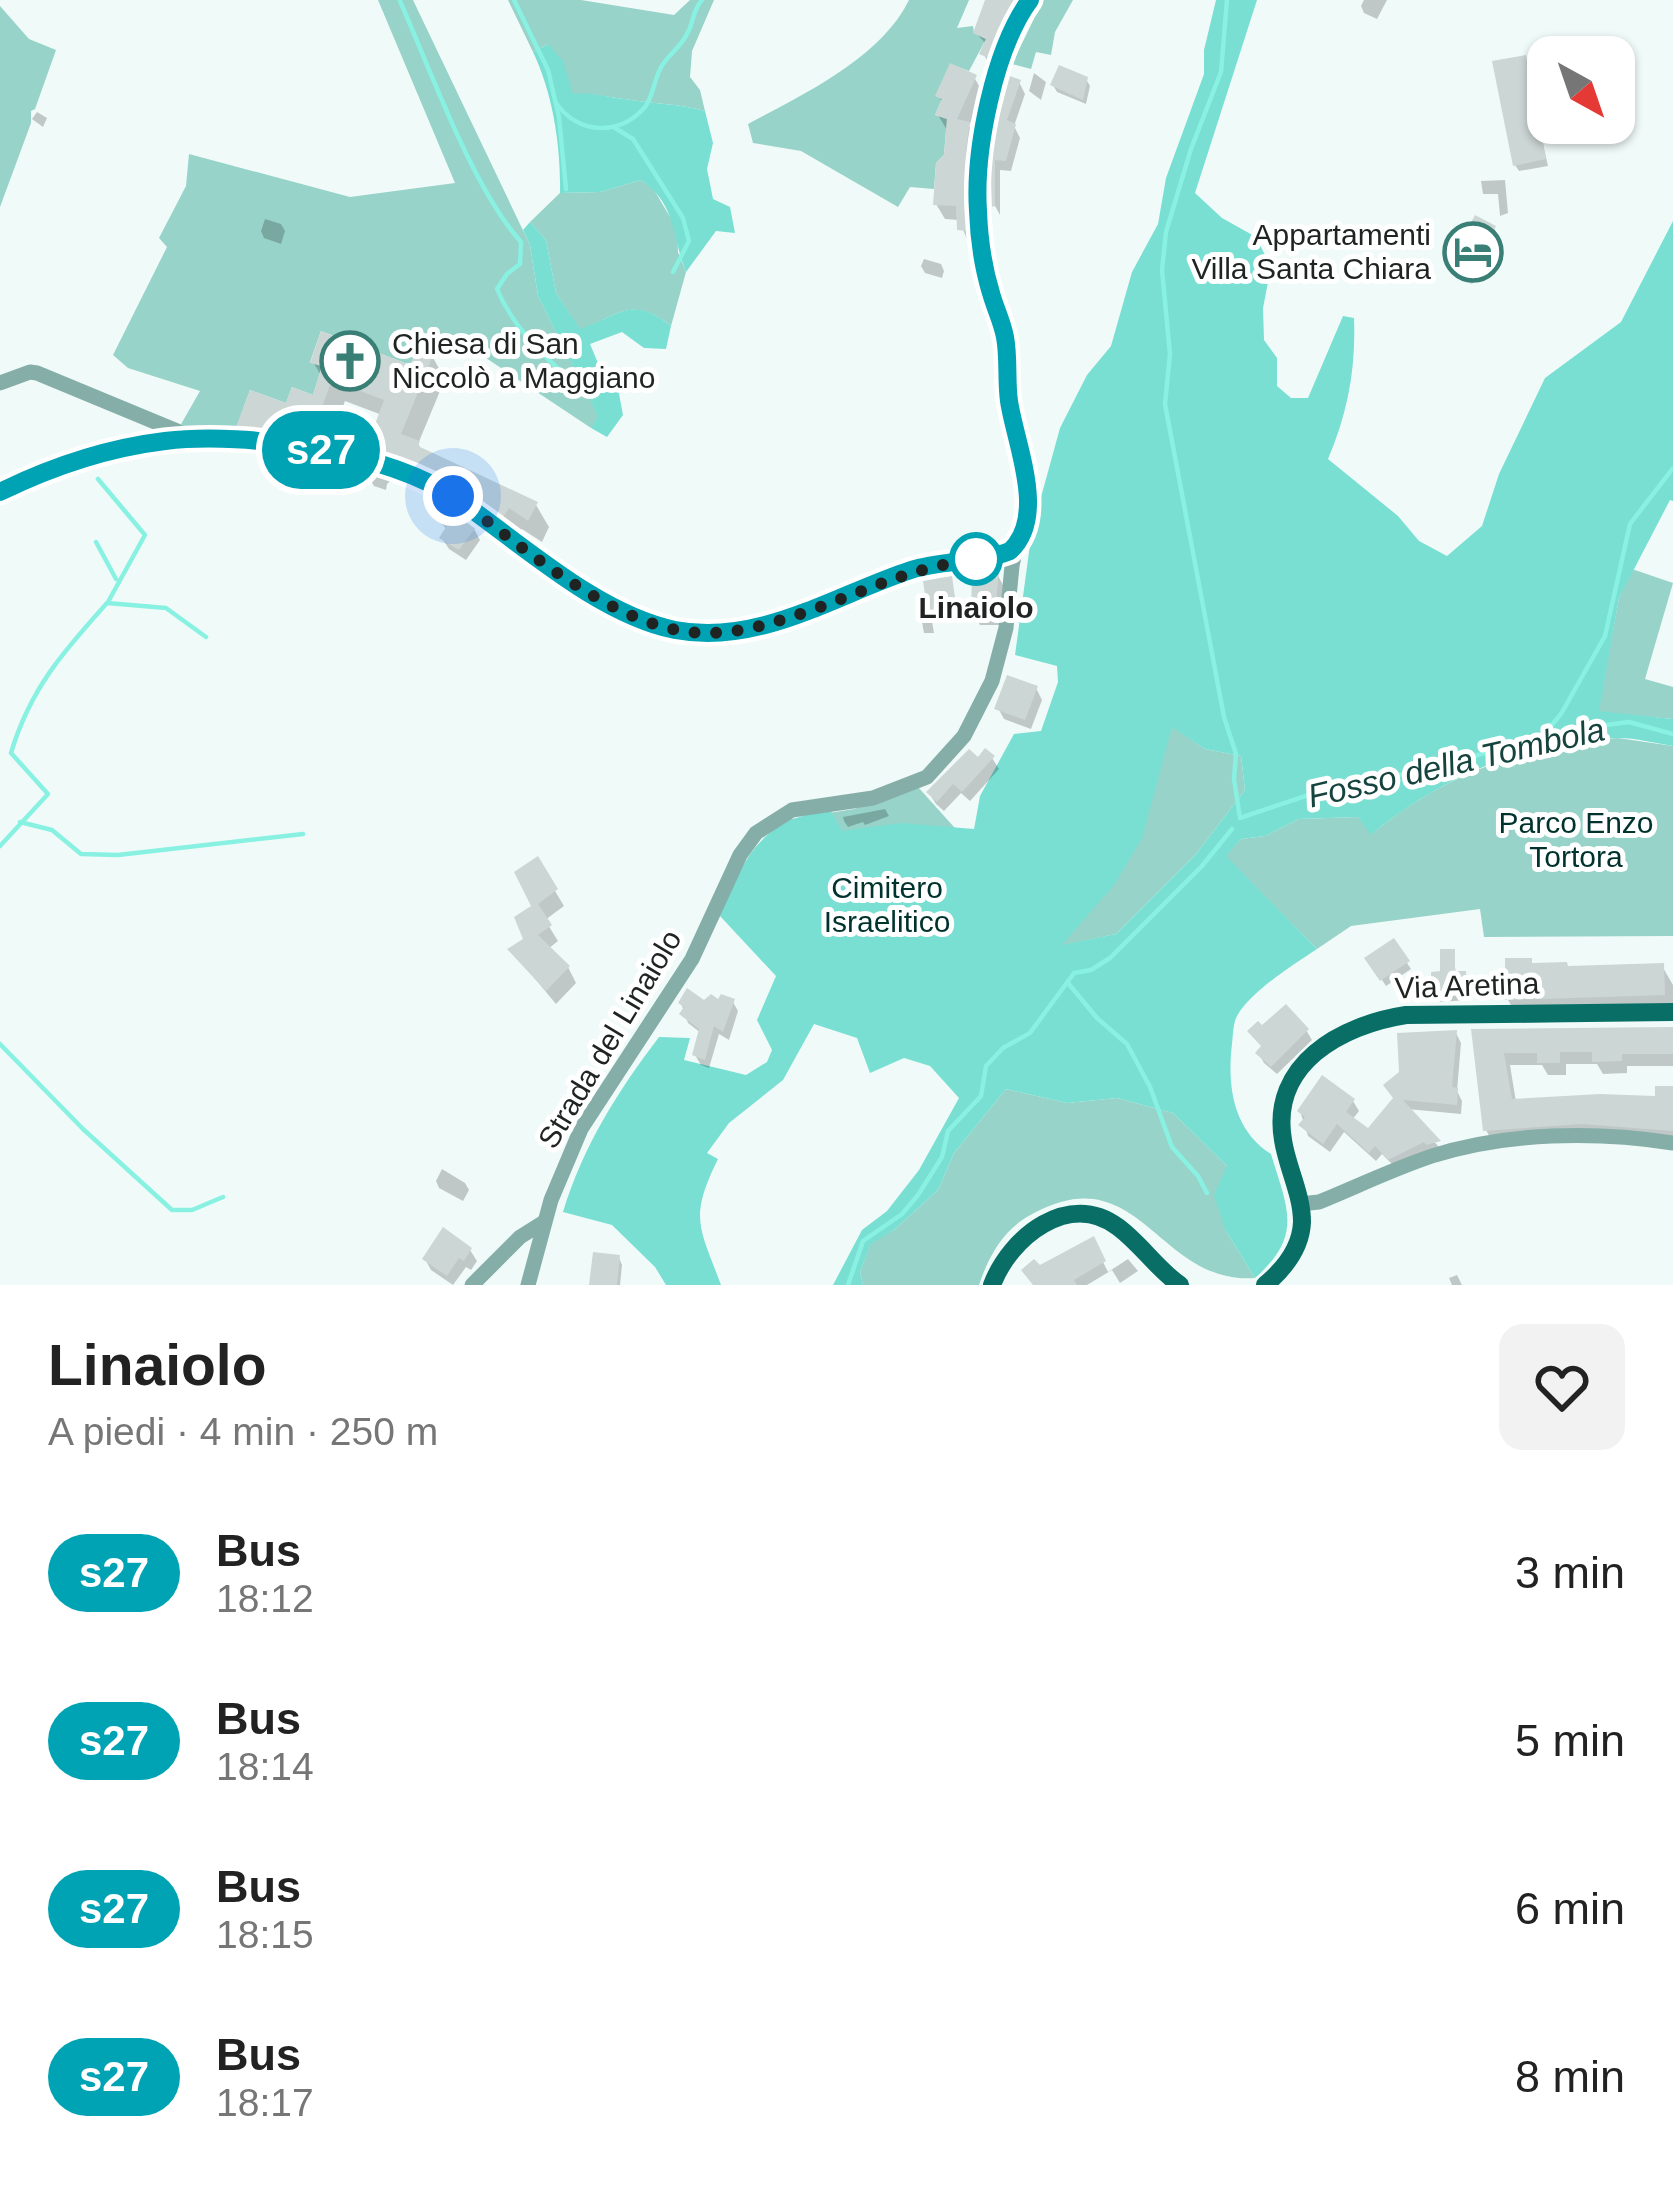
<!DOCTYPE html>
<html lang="it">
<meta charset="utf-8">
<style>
body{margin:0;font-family:Arial,sans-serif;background:#f2f2f2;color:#222;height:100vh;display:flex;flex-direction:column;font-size:45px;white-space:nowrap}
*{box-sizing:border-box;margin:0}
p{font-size:39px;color:#767676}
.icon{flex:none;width:66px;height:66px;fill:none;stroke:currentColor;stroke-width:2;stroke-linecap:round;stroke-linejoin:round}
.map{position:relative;height:1285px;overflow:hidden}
.details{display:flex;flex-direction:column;background:#fff;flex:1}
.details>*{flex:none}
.badge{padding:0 24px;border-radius:39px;font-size:42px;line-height:78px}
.needle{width:78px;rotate:140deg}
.buttons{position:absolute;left:1527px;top:36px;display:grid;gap:24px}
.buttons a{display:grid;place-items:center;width:108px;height:108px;border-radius:24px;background:#fff;box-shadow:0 3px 9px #0004;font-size:60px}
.you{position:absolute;width:60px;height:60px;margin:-30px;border:9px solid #fff;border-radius:50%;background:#1a73e8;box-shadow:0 0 0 18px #1a73e833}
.map>.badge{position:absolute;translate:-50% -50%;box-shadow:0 0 0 6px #fff}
.round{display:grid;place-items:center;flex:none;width:126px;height:126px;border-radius:24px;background:#f2f2f2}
.headline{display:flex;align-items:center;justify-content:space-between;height:204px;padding:0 48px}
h1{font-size:57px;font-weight:700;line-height:90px}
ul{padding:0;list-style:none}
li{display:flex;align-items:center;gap:36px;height:168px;padding:0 48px}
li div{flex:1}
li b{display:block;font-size:45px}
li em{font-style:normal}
li .badge{min-width:132px;font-weight:700;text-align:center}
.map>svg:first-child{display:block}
</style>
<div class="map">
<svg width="1673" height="1285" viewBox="0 0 1673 1285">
<rect width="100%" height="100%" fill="#f0fbf9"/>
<!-- green -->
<g fill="#97d3c9">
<path d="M 378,0 L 413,0 L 530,245 L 538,296 L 599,417 L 591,428 L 459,340 L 440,356 L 418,348 L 410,365 L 321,331 L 310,362 L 322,366 L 313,395 L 292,387 L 286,403 L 250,390 L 234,434 L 180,426 L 200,391 L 128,368 L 113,355 L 167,247 L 159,238 L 186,186 L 189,154 L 350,197 L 455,183 Z"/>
<path d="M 508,0 L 581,0 L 674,15 L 690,0 L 714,0 L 692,51 L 690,77 L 700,90 L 705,111 C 677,103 652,104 624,99 C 605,97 591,92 573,95 L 548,44 L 533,52 Z"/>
<path d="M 909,0 L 969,0 L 957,28 L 973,26 L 974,33 L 986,39 L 969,71 L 950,64 L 936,96 L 942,99 L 935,115 L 947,119 L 944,155 L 936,163 L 934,189 L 910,187 L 898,207 L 801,151 L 753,143 L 748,124 C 802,95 881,58 909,0 Z"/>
<path d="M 1043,0 L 1073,0 L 1055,32 L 1051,55 L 1036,52 L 1031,69 L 1012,64 Z"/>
<path d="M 0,6 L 29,39 L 56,50 L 35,109 L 31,111 L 31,123 L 0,207 Z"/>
<path d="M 641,180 L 653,188 L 677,229 L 678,252 L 686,272 L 671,326 C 633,296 620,314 580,330 L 556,293 L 546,240 L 530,222 L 560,193 L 600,192 Z"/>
<path d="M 1632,569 L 1673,583 L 1645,679 L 1673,687 L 1673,719 L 1598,712 L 1619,598 Z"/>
<path d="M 1172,726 L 1205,749 L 1241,756 L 1245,790 L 1196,854 L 1116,934 L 1060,946 L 754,849 L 785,820 L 854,809 L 918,787 L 1061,946 L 1158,768 Z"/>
<path d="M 1618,738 L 1673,746 L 1673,936 L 1484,937 L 1480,909 L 1351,926 L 1317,949 L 1225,856 L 1241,839 L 1265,836 L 1299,819 L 1358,817 L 1372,834 C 1440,776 1529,743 1618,738 Z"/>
<path d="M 1006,1089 L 1067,1103 L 1117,1098 L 1173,1113 L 1227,1166 L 1226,1231 L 1255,1278 C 1158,1285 1140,1156 1034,1213 C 1004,1228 989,1255 979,1285 L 863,1285 L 860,1272 L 871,1243 L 895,1229 L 938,1190 L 954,1153 Z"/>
</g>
<!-- forest -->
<g fill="#78dfd2" fill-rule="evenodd">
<path d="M 1216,0 L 1257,0 L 1195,193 L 1222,218 L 1256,237 L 1271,267 L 1263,308 L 1264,340 L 1277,358 L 1277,386 L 1291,398 L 1308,398 L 1343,316 L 1354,318 C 1356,368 1348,412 1328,459 L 1398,516 L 1419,541 L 1447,556 L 1482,526 L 1499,474 L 1545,378 L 1621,322 L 1673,221 L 1673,501 L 1670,500 L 1619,598 L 1599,711 L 1673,719 L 1673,746 C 1655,743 1636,738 1618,738 C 1534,736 1434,781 1371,835 L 1358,817 L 1299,819 L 1265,836 L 1241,839 L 1226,856 L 1317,949 C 1293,965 1251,991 1237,1016 C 1233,1023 1233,1036 1232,1044 C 1227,1086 1233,1130 1271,1154 C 1287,1208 1304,1235 1255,1278 L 1226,1231 L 1214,1195 L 1227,1166 L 1173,1113 L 1117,1098 L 1067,1103 L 1006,1089 L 954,1153 L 938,1190 L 895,1229 L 871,1244 L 860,1272 L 863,1285 L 833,1285 L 862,1230 L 887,1211 L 919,1170 L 959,1098 L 930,1066 L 904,1058 L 870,1073 L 857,1038 L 814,1024 L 783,1080 L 729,1123 L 707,1153 L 718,1159 C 689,1218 699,1226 721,1285 L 666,1285 L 655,1267 L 612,1225 L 563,1212 C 583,1146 618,1091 659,1037 L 690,1038 L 684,1060 L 746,1075 L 767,1062 L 772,1050 L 757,1020 L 776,976 L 720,916 C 743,858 763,816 831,811 L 842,831 L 901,823 L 974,829 L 980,796 L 1014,734 L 1041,731 L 1058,682 L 1057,666 L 1015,655 L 1032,530 L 1060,428 L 1087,375 L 1111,346 L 1132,272 L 1158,224 L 1166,178 L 1204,74 L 1204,50 ZM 1172,727 L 1205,749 L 1241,756 L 1245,790 L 1196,854 L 1116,934 L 1062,945 L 1114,885 L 1142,838 Z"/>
<path d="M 548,44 L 563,61 L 573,94 C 591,92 606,97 624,99 C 652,104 677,103 705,111 L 713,143 L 707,169 L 713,199 L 730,207 L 735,233 L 716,231 L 686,272 C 672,238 677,204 641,180 L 600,192 L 560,193 C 561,146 553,94 533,52 Z"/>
<path d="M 530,222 L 546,240 L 556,293 L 580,329 C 621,315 632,295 671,326 L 666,349 L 644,348 L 622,332 L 590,344 L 600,368 L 617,383 L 623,415 L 607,437 L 591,428 L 598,416 L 538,296 L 530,245 L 523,230 Z"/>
</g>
<!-- shadow -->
<g fill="#0003" fill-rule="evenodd">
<path d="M 988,0 L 1025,0 L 997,67 L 989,64 L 983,53 L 987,45 L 976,33 Z"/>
<path d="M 1364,0 L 1387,0 L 1377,19 L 1364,13 L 1361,6 Z"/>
<path d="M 1524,58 L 1548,166 L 1519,171 L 1515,165 Z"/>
<path d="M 1034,73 L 1046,82 L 1041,100 L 1029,91 Z"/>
<path d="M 974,77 L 983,93 L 969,126 L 977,140 L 976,245 L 969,244 L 959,220 L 945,219 L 936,204 L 947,157 L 947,130 L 938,115 L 943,104 L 939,96 Z"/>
<path d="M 1086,79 L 1090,86 L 1086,104 L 1057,92 L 1053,85 Z"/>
<path d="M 1019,82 L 1025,94 L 1014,126 L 1020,138 L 1011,171 L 1000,170 L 1000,215 L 995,206 L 993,150 Z"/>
<path d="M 37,112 L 47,118 L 43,127 L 32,119 Z"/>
<path d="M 1569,123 L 1588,123 L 1589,132 L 1573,134 Z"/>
<path d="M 1505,180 L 1508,213 L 1500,216 L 1498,194 L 1483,194 L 1481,181 Z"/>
<path d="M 265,219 L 281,224 L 285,231 L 281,244 L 264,238 L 261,231 Z"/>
<path d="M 1494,228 L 1498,235 L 1472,284 L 1459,278 L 1456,271 L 1474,236 L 1471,230 Z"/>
<path d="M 924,259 L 941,264 L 944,271 L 942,278 L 925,273 L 921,266 Z"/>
<path d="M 432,356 L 445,379 L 418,444 L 423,452 L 536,505 L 549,527 L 542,542 L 522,529 L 517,537 L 467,503 L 396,476 L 387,484 L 386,490 L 374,486 L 362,465 L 251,452 L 238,430 L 314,399 L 322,377 L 313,362 L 412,369 ZM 345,401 L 382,415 L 372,441 L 335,428 Z"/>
<path d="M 441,521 L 474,529 L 480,540 L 466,560 L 449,549 L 442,538 L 447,531 Z"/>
<path d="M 997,574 L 1003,585 L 1000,625 L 980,625 L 974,614 Z"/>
<path d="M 950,580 L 959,617 L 934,620 L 931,614 Z"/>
<path d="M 932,621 L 934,633 L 924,633 L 922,622 Z"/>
<path d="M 1036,688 L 1042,700 L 1031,729 L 1004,719 L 998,708 Z"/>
<path d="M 992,758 L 999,769 L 970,801 L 961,793 L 944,811 L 936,804 L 929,793 L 978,761 Z"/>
<path d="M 885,809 L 889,816 L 865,825 L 863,822 L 848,827 L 844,821 L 843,817 Z"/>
<path d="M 537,861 L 564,906 L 545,920 L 558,941 L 548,949 L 568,967 L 576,983 L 556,1004 L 511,950 L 527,940 L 535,907 Z"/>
<path d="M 1393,942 L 1411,969 L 1386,986 L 1368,959 Z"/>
<path d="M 1453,952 L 1456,974 L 1464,974 L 1468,980 L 1468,1000 L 1438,1002 L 1435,996 Z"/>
<path d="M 1533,966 L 1662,966 L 1673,985 L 1673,1018 L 1522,1023 L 1508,1000 Z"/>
<path d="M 733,1002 L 738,1011 L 729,1040 L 719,1034 L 709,1068 L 701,1065 L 695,1055 L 701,1033 L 688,1023 L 681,1003 Z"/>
<path d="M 1306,1030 L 1312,1040 L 1277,1074 L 1264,1063 L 1259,1054 Z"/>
<path d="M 1673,1030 L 1673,1066 L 1627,1066 L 1627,1073 L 1603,1074 L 1597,1064 L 1566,1064 L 1566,1075 L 1548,1075 L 1542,1065 L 1510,1065 L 1516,1102 L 1658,1099 L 1673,1089 L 1673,1141 L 1493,1143 L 1486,1130 L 1474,1032 Z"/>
<path d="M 1456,1033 L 1461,1043 L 1457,1091 L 1462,1101 L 1461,1114 L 1407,1109 L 1443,1152 L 1396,1168 L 1382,1154 L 1376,1161 L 1344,1132 L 1330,1152 L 1308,1136 L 1300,1111 L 1353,1101 L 1359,1111 L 1352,1120 L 1368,1132 Z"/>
<path d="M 442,1169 L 465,1183 L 469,1190 L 463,1201 L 439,1188 L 436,1181 Z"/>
<path d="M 1092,1240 L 1108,1272 L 1128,1259 L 1138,1271 L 1120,1283 L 1112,1270 L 1087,1285 L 1034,1285 L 1030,1280 Z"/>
<path d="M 470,1250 L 477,1261 L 471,1270 L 466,1267 L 453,1285 L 431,1270 L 425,1259 Z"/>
<path d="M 595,1255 L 619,1258 L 622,1265 L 620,1285 L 592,1285 Z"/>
<path d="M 1457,1275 L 1462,1285 L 1452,1285 L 1449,1278 Z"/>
</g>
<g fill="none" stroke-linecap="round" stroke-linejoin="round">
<!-- stream -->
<g stroke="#89f1e2" stroke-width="4.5">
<path d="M 514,0 L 548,70 L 559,117 L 566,189"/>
<path d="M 1227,0 L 1221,72 L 1191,149 L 1166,232 L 1162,270 L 1170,354 L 1165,404 L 1224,717 L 1236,754 L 1234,779 L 1240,818 L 1356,779 L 1407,774 L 1575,729 L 1629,722 L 1673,734"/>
<path d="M 400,1 C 431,71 472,187 521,242 L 520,264 L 507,274 L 497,289 C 513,327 541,353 570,380"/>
<path d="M 556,103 C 578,134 619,137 645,107 C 654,95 654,77 663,64 C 670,54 682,45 687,34 C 694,22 692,11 702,0"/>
<path d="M 615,128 L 633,139 L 683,218 L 689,241 L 673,272"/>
<path d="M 98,479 L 145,535 L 108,602"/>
<path d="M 96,542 L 116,579"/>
<path d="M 1545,733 L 1561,714 L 1605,636 L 1630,524 L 1673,468"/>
<path d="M 20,822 L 52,830 L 81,854 L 118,855 L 303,834"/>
<path d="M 0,846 L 48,794 L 11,753 C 30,689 63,652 107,603 L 166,608 L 206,637"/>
<path d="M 1068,983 L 1097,1018 L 1127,1044 L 1150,1087 L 1172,1147 L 1198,1176 L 1207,1193"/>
<path d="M 0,1044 L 83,1129 L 172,1210 L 192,1210 L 223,1197"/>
<path d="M 848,1285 L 863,1241 L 902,1214 L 918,1195 L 942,1157 L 948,1131 L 981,1096 L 986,1066 L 1003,1048 L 1030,1033 L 1074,973 L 1091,970 L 1110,958 L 1202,866 L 1232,829"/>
</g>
</g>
<!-- building -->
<g fill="#ccd6d5" fill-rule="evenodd">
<path d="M 985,0 L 1016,0 L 991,59 L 979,54 L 986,39 L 973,33 Z"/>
<path d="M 1526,55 L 1546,159 L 1513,166 L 1492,61 Z"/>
<path d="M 950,63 L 977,75 L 957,119 L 970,122 L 966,149 L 969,231 L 957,230 L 956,206 L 933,205 L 936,163 L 944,155 L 947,119 L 935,115 L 942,99 L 935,96 Z"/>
<path d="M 1059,65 L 1088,77 L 1083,100 L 1050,85 Z"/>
<path d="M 1010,76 L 1021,80 L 1007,120 L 1016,124 L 1006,161 L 995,160 L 995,206 L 992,207 L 990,150 Z"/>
<path d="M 1475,215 L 1496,226 L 1468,279 L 1452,271 L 1473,232 L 1467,230 Z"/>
<path d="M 321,331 L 410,365 L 418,347 L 434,353 L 401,434 L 420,441 L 418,446 L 538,502 L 528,521 L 509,508 L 503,517 L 443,476 L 390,455 L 377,458 L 375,470 L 358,464 L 361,452 L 353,443 L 235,430 L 250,390 L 286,403 L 292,387 L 313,395 L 322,366 L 310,363 ZM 332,380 L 384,400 L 370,438 L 318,418 Z"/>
<path d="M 439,501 L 476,527 L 459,550 L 439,538 L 446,527 L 437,521 L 441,514 L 437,511 Z"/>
<path d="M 985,571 L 999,571 L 995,615 L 971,615 L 972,573 Z"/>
<path d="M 952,576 L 957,612 L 928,615 L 923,581 Z"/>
<path d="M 1007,675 L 1038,686 L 1025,720 L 994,709 Z"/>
<path d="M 985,748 L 995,756 L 962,792 L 953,784 L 937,802 L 926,792 L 969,749 L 978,757 Z"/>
<path d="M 538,856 L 558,889 L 538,904 L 552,925 L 538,935 L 570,966 L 546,991 L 507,949 L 523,939 L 514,917 L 531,906 L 514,872 Z"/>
<path d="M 1394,938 L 1410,961 L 1380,981 L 1364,958 Z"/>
<path d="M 1440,949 L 1455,949 L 1455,971 L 1466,971 L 1467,995 L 1432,997 L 1431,972 L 1440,971 Z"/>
<path d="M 1505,958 L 1532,958 L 1532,963 L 1567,962 L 1568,966 L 1664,963 L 1665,995 L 1505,1000 Z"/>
<path d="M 687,988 L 704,1000 L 711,994 L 718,999 L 721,994 L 735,999 L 723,1032 L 714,1026 L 705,1060 L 692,1055 L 699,1029 L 679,1014 L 684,1007 L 678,1003 Z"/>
<path d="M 1286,1004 L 1309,1029 L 1271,1067 L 1255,1053 L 1261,1046 L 1247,1031 L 1258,1021 L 1262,1025 Z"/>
<path d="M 1673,1027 L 1673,1054 L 1622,1054 L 1622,1061 L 1592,1062 L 1592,1052 L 1560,1052 L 1560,1063 L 1537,1063 L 1537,1053 L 1504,1053 L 1512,1099 L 1600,1094 L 1655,1096 L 1655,1086 L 1673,1086 L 1673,1131 L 1582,1124 L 1483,1131 L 1471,1029 Z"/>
<path d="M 1457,1030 L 1452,1087 L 1458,1088 L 1457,1105 L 1403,1100 L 1441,1141 L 1426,1145 L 1424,1142 L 1388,1160 L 1375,1146 L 1369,1153 L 1337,1124 L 1323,1144 L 1298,1125 L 1305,1117 L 1297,1111 L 1322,1075 L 1355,1099 L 1346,1112 L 1368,1128 L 1393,1098 L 1383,1085 L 1399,1072 L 1397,1033 Z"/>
<path d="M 443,1227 L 472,1248 L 464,1261 L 459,1258 L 447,1276 L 422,1259 Z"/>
<path d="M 1094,1236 L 1106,1261 L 1074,1280 L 1077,1285 L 1033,1285 L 1021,1270 L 1034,1259 L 1040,1265 Z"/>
<path d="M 593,1252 L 620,1255 L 617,1285 L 589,1285 Z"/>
</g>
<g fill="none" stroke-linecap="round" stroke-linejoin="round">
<!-- minor-tunnel -->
<path stroke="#c6d0ce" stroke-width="15" stroke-dasharray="15 8" stroke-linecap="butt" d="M 350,455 L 386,466"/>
<!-- minor -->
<g stroke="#86aea8" stroke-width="15">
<path d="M 0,383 L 30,372 L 37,373 L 177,431 L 183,440"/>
<path d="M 386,466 C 409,474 432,482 453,496 C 538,551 624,646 735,631 C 792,622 845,595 899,575 C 936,561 981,567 1015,547"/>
<path d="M 0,492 C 125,431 216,434 350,455"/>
<path d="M 1300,1204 L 1319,1202 C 1356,1187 1393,1169 1432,1156 C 1507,1132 1596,1131 1673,1143"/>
<path d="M 472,1285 L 520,1237 L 544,1222"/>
<path d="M 528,1285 L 551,1200 L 581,1129 L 692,959 L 740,855 L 756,833 L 792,810 L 873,798 L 927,777 L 964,736 L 992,681 L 1006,628 L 1012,566 L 1027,495 L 1009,404 L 1005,337 L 991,295 L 981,245 L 978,149 L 982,123 L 1012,34 L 1030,0"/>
</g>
<!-- major -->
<g stroke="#096f66" stroke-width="18">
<path d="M 992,1285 C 1010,1237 1069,1190 1118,1227 C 1141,1244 1157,1269 1180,1285"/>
<path d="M 1265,1285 C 1284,1269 1301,1248 1302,1222 C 1302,1194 1287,1167 1283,1140 C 1270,1064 1341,1025 1406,1015 L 1673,1012"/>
</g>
</g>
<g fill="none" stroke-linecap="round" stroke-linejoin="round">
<defs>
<path id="line" d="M 0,492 C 53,466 107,448 165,441 C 247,431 389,452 457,499 C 521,543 597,614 675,630 C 759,646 835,595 911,570 C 943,560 979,563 1010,551 C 1048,516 1015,443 1009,401 C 1006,380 1009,358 1005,337 C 1002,321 995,308 991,293 C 983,267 979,238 978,211 C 974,151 994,49 1030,0"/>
</defs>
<!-- line casing -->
<use href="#line" stroke="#fff" stroke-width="27"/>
<!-- line -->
<use href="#line" stroke="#00a3b4" stroke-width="18"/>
<!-- walk -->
<path stroke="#1f2322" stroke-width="12" stroke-dasharray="0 21.6" d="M 453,496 C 522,545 613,629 701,633 C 738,634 774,623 809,611 C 870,589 910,568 976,559"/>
</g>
<!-- icons -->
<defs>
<symbol id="hotel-ring" viewBox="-11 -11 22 22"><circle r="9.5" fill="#fff" stroke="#397f76" stroke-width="1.5"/><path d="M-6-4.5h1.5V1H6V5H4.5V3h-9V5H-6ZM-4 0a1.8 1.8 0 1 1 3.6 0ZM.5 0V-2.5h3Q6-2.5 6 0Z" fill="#397f76"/></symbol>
<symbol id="church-ring" viewBox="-11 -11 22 22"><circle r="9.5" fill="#fff" stroke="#397f76" stroke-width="1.5"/><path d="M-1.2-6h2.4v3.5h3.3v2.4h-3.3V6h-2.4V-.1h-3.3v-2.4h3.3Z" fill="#397f76"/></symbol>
</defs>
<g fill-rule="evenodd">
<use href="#hotel-ring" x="1440" y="219" width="66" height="66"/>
<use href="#church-ring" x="317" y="328" width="66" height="66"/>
</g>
<!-- markers -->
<circle fill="#fff" stroke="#00a3b4" stroke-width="6" cx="976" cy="559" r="24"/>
<g text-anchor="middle" stroke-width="10" stroke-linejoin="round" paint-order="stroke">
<!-- poi labels -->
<g font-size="30" fill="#1f2322" stroke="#fff" text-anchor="end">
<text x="1431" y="245">Appartamenti<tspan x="1431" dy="34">Villa Santa Chiara</tspan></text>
<text x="392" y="354" text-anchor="start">Chiesa di San<tspan x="392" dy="34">Niccolò a Maggiano</tspan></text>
</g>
<!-- stop labels -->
<g font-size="30" font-weight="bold" fill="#1f2322" stroke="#fff">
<text x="976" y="618">Linaiolo</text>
</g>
<!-- park labels -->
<g font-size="30" fill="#00332e" stroke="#fff">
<text x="1576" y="833">Parco Enzo<tspan x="1576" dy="34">Tortora</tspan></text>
<text x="887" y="898">Cimitero<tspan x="887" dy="34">Israelitico</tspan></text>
</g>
<!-- street labels -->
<g font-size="30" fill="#1f2322" stroke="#fff">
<text transform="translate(1467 986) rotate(-2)" y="10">Via Aretina</text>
<text transform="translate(610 1039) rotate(-59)" y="10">Strada del Linaiolo</text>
</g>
<!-- water labels -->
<g font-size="33" font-style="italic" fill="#15443e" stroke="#fff">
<text transform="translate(1456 762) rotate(-13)" y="12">Fosso della Tombola</text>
</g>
</g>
</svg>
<div class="buttons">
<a><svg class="needle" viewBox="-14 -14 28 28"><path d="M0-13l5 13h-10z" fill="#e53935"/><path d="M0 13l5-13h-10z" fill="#767676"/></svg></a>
</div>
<div class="you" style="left:453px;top:496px"></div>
<b class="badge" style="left:321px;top:450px;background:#00a3b4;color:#fff">s27</b>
</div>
<section class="details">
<div class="headline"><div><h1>Linaiolo</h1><p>A piedi · 4 min · 250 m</p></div><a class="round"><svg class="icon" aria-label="heart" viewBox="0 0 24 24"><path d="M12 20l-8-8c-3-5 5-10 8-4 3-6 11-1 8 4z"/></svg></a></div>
<ul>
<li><span class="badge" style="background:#00a3b4;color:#fff">s27</span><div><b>Bus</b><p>18:12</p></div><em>3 min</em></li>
<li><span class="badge" style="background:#00a3b4;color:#fff">s27</span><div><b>Bus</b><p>18:14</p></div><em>5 min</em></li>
<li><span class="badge" style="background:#00a3b4;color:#fff">s27</span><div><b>Bus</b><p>18:15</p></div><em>6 min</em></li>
<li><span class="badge" style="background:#00a3b4;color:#fff">s27</span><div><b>Bus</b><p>18:17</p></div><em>8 min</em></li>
</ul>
</section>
